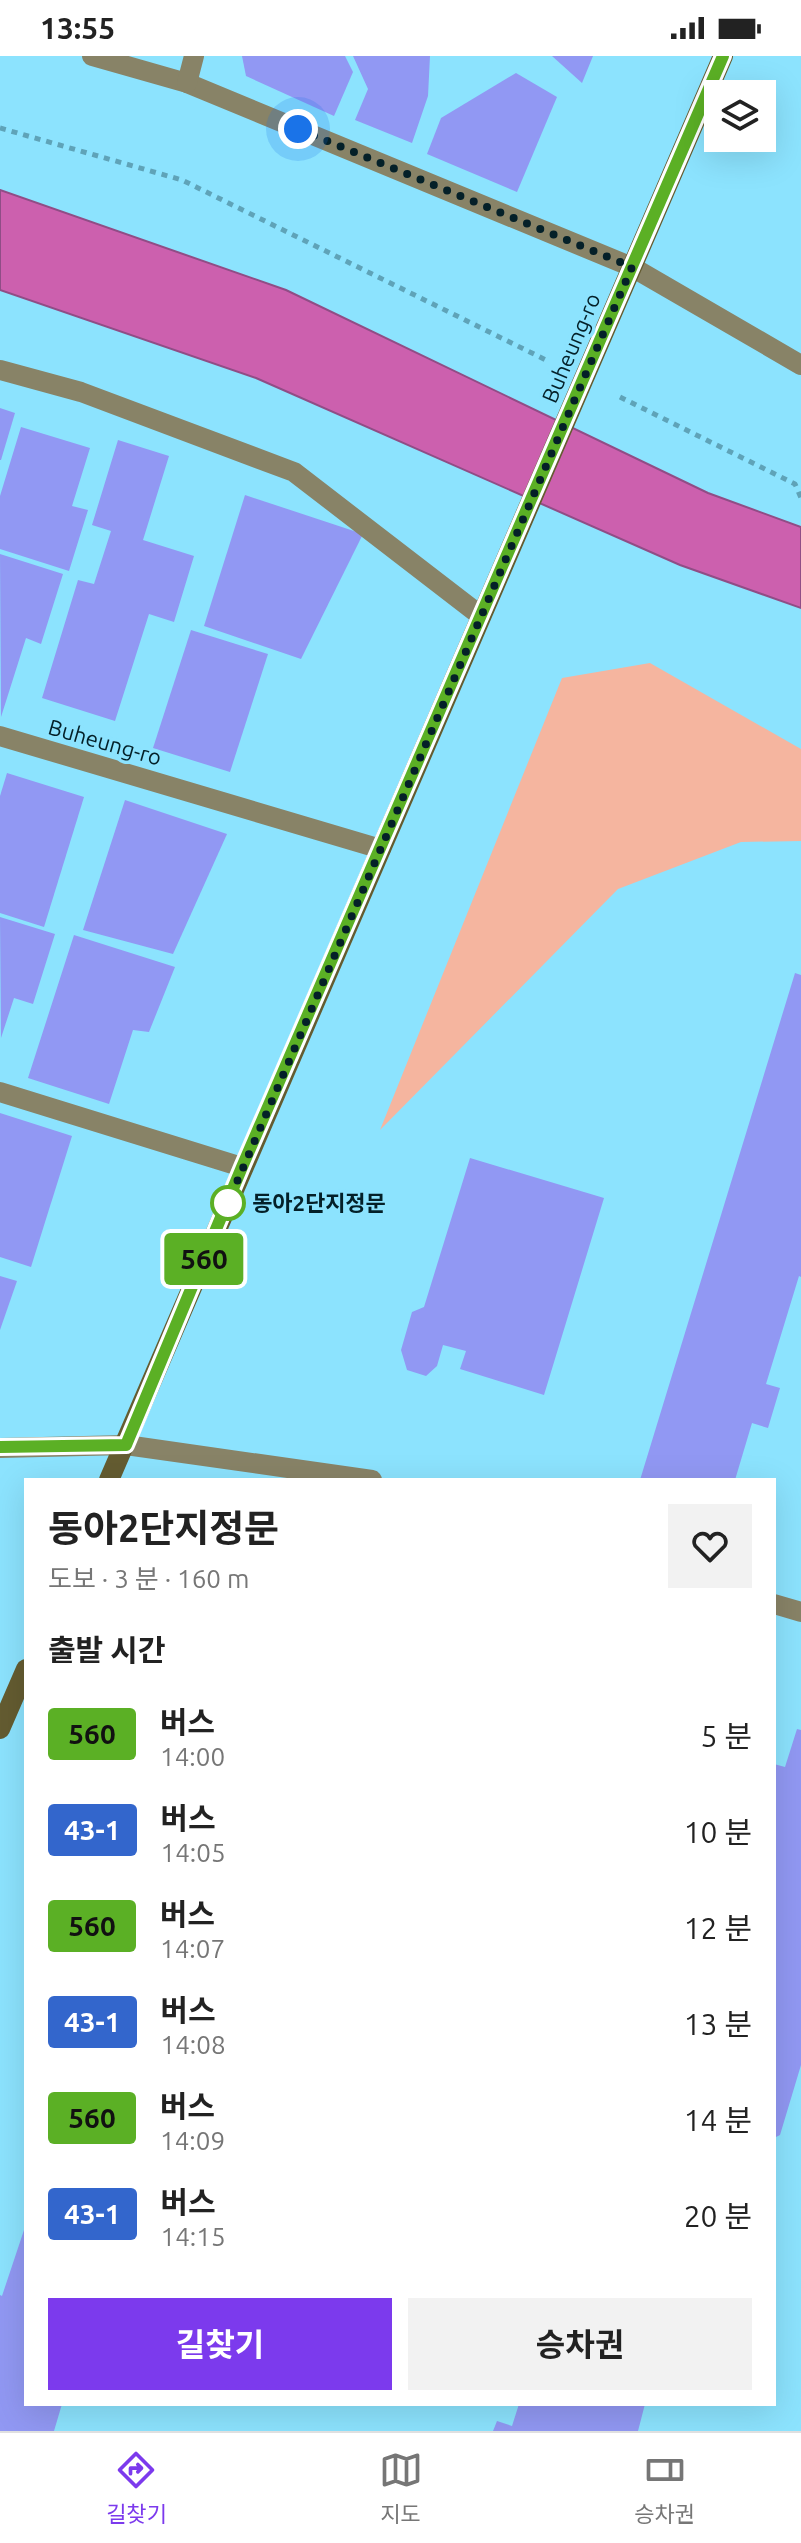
<!DOCTYPE html>
<html lang="ko">
<meta charset="utf-8">
<style>
body{margin:0;font-family:Ubuntu,"Noto Sans KR",sans-serif;background:#f2f2f2;color:#222;height:100vh;display:flex;flex-direction:column;font-size:30px;white-space:nowrap}
*{box-sizing:border-box;margin:0}
p{font-size:26px;color:#767676}
.icon{flex:none;width:44px;height:44px;fill:none;stroke:currentColor;stroke-width:2;stroke-linecap:round;stroke-linejoin:round}
.map{position:relative;flex:1;overflow:hidden}
.details{position:absolute;left:24px;top:1422px;width:752px;height:928px;display:flex;flex-direction:column;background:#fff;border-radius:0px;box-shadow:0 8px 32px #0002}
.details>*{flex:none}
.badge{padding:0 16px;border-radius:6px;font-size:28px;line-height:52px}
.fabs{position:absolute;left:704px;top:24px;display:grid;gap:16px}
.fabs a{display:grid;place-items:center;width:72px;height:72px;border-radius:0px;background:#fff;box-shadow:0 8px 32px #0002;font-size:40px}
.you{position:absolute;width:40px;height:40px;margin:-20px;border:6px solid #fff;border-radius:50%;background:#1a73e8;box-shadow:0 0 0 12px #1a73e833}
.map>.badge{position:absolute;translate:-50% -50%;box-shadow:0 0 0 4px #fff}
h2{padding:0 24px;font-size:30px;line-height:72px}
.round{display:grid;place-items:center;flex:none;width:84px;height:84px;border-radius:0px;background:#f2f2f2}
.head{display:flex;align-items:center;justify-content:space-between;height:136px;padding:0 24px}
h1{font-size:38px;font-weight:700;line-height:60px}
.action{display:flex;gap:16px;margin-top:auto;padding:16px 24px}
.action a{flex:1;height:92px;border-radius:0px;background:#7c3aed;color:#fff;font-size:32px;font-weight:700;line-height:92px;text-align:center}
.action a+a{background:#f2f2f2;color:#222}
ul{padding:0;list-style:none}
li{display:flex;align-items:center;gap:24px;height:96px;padding:0 24px}
li div{flex:1}
li b{display:block;font-size:30px}
li em{font-style:normal}
li .badge{min-width:88px;font-weight:700;text-align:center}
.status{display:flex;justify-content:space-between;align-items:center;height:56px;padding:0 40px;background:#fff;direction:ltr}
.status svg{height:22px;fill:currentColor}
.menu{display:flex;justify-content:space-around;align-items:center;height:112px;border-top:2px solid #e0e0e0;background:#fff;font-size:22px;color:#767676}
.menu a{display:grid;justify-items:center;gap:4px}
.menu .on{color:#7c3aed}
.map>svg:first-child{display:block}
</style>
<div class="status"><b>13:55</b><svg viewBox="0 0 49 12"><path d="M0 12V9h3v3zM5 12V6h3v6zM10 12V3h3v9zM15 12V0h3v12zM26 1h20v11H26zM47 4h2v5h-2z"/></svg></div>
<div class="map">
<svg width="801" height="2375" viewBox="0 0 801 2375">
<rect width="100%" height="100%" fill="#8ce3fe"/>
<!-- green -->
<path fill="#f5b59f" d="M 650,607 L 801,693 L 801,785 L 741,786 L 618,833 L 380,1074 L 562,622 Z"/>
<!-- water -->
<path fill="#cc60ae" stroke="#904d86" stroke-width="2" d="M 0,134 L 286,234 L 708,437 L 801,471 L 801,552 L 680,509 L 256,322 L 0,234 Z"/>
<!-- building -->
<g fill="#9198f3">
<path d="M 242,0 L 345,0 L 353,16 L 334,60 L 246,20 Z"/>
<path d="M 353,0 L 430,0 L 428,40 L 412,87 L 355,64 L 368,33 Z"/>
<path d="M 552,0 L 593,0 L 582,27 Z"/>
<path d="M 516,17 L 557,41 L 517,136 L 427,98 L 441,62 Z"/>
<path d="M 0,352 L 15,357 L 1,404 L 0,404 Z"/>
<path d="M 21,371 L 90,392 L 72,450 L 88,454 L 69,515 L 0,493 L 0,440 Z"/>
<path d="M 118,384 L 169,400 L 143,484 L 194,500 L 174,566 L 149,558 L 115,665 L 42,642 L 78,524 L 94,528 L 111,475 L 92,469 Z"/>
<path d="M 245,439 L 363,478 L 301,603 L 204,570 Z"/>
<path d="M 0,498 L 63,518 L 41,588 L 26,582 L 1,661 Z"/>
<path d="M 191,574 L 268,598 L 230,716 L 153,692 Z"/>
<path d="M 7,717 L 84,741 L 44,871 L 0,857 L 0,740 Z"/>
<path d="M 125,744 L 227,778 L 173,898 L 83,874 Z"/>
<path d="M 0,861 L 55,878 L 33,948 L 14,942 L 1,982 Z"/>
<path d="M 74,879 L 175,911 L 149,976 L 133,974 L 109,1048 L 28,1022 Z"/>
<path d="M 795,917 L 801,919 L 801,1221 L 799,1220 L 766,1328 L 780,1332 L 768,1372 L 752,1367 L 735,1424 L 640,1424 Z"/>
<path d="M 0,1057 L 72,1080 L 31,1211 L 0,1201 Z"/>
<path d="M 470,1102 L 604,1142 L 544,1339 L 460,1313 L 466,1295 L 443,1289 L 437,1310 L 426,1320 L 407,1314 L 401,1294 L 412,1256 L 424,1251 Z"/>
<path d="M 0,1220 L 17,1225 L 0,1274 Z"/>
<path d="M 797,1673 L 801,1674 L 801,2009 L 780,2079 L 774,2082 L 774,1708 L 785,1711 Z"/>
<path d="M 26,2168 L 26,2348 L 62,2348 L 54,2375 L 0,2375 L 0,2239 L 2,2240 Z"/>
<path d="M 519,2348 L 645,2348 L 638,2375 L 493,2375 L 497,2365 L 512,2370 Z"/>
</g>
<g fill="none" stroke-linecap="round" stroke-linejoin="round">
<!-- path -->
<g stroke="#5fa3b8" stroke-width="5" stroke-dasharray="6 6" stroke-linecap="butt">
<path d="M 0,72 L 182,124 L 550,306"/>
<path d="M 620,341 L 795,428 L 801,442"/>
</g>
<!-- lane -->
<g stroke="#888367" stroke-width="20">
<path d="M 92,0 L 187,27 L 632,211 L 801,309"/>
<path d="M 187,27 L 194,0"/>
<path d="M 0,314 L 81,336 L 294,416 L 481,560"/>
<path d="M 0,680 L 381,793"/>
<path d="M 0,1036 L 242,1111"/>
</g>
<!-- street -->
<g stroke="#888367" stroke-width="20">
<path d="M 0,1392 L 126,1389 L 372,1424"/>
<path d="M 774,1548 L 801,1556"/>
</g>
<!-- secondary -->
<g stroke="#645c31" stroke-width="20">
<path d="M 109,1424 L 723,0"/>
<path d="M 0,1673 L 26,1613"/>
</g>
</g>
<g fill="none" stroke-linecap="round" stroke-linejoin="round">
<defs>
<path id="line" d="M 0,1391 L 126,1389 L 242,1111 L 723,0"/>
</defs>
<!-- line casing -->
<use href="#line" stroke="#fff" stroke-width="18"/>
<!-- line -->
<use href="#line" stroke="#5bb025" stroke-width="12"/>
<!-- walk -->
<path stroke="#042028" stroke-width="8" stroke-dasharray="0 14.4" d="M 228,1147 L 227,1149 L 632,211 L 298,73"/>
</g>
<!-- markers -->
<circle fill="#fff" stroke="#5bb025" stroke-width="4" cx="228" cy="1147" r="16"/>
<g text-anchor="middle" stroke-width="7" stroke-linejoin="round" paint-order="stroke">
<!-- street labels -->
<g font-size="22" fill="#042028" stroke="#8ce3fe">
<text transform="translate(571 292) rotate(-67)" y="8">Buheung-ro</text>
<text transform="translate(105 686) rotate(16)" y="8">Buheung-ro</text>
</g>
<!-- stop labels -->
<g font-size="22" font-weight="bold" fill="#042028" stroke="#8ce3fe" text-anchor="start">
<text x="252" y="1155">동아2단지정문</text>
</g>
</g>
</svg>
<div class="fabs">
<a><svg class="icon" aria-label="layers" viewBox="0 0 24 24"><path d="M12 4l9 5-9 5-9-5zM3 14l9 5 9-5"/></svg></a>
</div>
<div class="you" style="left:298px;top:73px"></div>
<b class="badge" style="left:204px;top:1203px;background:#5bb025;color:#111">560</b>
<section class="details">
<div class="head"><div><h1>동아2단지정문</h1><p>도보 · 3 분 · 160 m</p></div><a class="round"><svg class="icon" aria-label="heart" viewBox="0 0 24 24"><path d="M12 20l-8-8c-3-5 5-10 8-4 3-6 11-1 8 4z"/></svg></a></div>
<h2>출발 시간</h2>
<ul>
<li><span class="badge" style="background:#5bb025;color:#111">560</span><div><b>버스</b><p>14:00</p></div><em>5 분</em></li>
<li><span class="badge" style="background:#36c;color:#fff">43-1</span><div><b>버스</b><p>14:05</p></div><em>10 분</em></li>
<li><span class="badge" style="background:#5bb025;color:#111">560</span><div><b>버스</b><p>14:07</p></div><em>12 분</em></li>
<li><span class="badge" style="background:#36c;color:#fff">43-1</span><div><b>버스</b><p>14:08</p></div><em>13 분</em></li>
<li><span class="badge" style="background:#5bb025;color:#111">560</span><div><b>버스</b><p>14:09</p></div><em>14 분</em></li>
<li><span class="badge" style="background:#36c;color:#fff">43-1</span><div><b>버스</b><p>14:15</p></div><em>20 분</em></li>
</ul>
<div class="action"><a>길찾기</a><a>승차권</a></div>
</section>
</div>
<nav class="menu">
<a class="on"><svg class="icon" aria-label="directions" viewBox="0 0 24 24"><path d="M12 3l9 9-9 9-9-9zM9 14v-3h6M13 9l2 2-2 2"/></svg>길찾기</a>
<a><svg class="icon" aria-label="map" viewBox="0 0 24 24"><path d="M3 6l6-2 6 2 6-2v14l-6 2-6-2-6 2zM9 4v14M15 6v14"/></svg>지도</a>
<a><svg class="icon" aria-label="tickets" viewBox="0 0 24 24"><path d="M3 7h18v10H3zM15 7v10"/></svg>승차권</a>
</nav>
